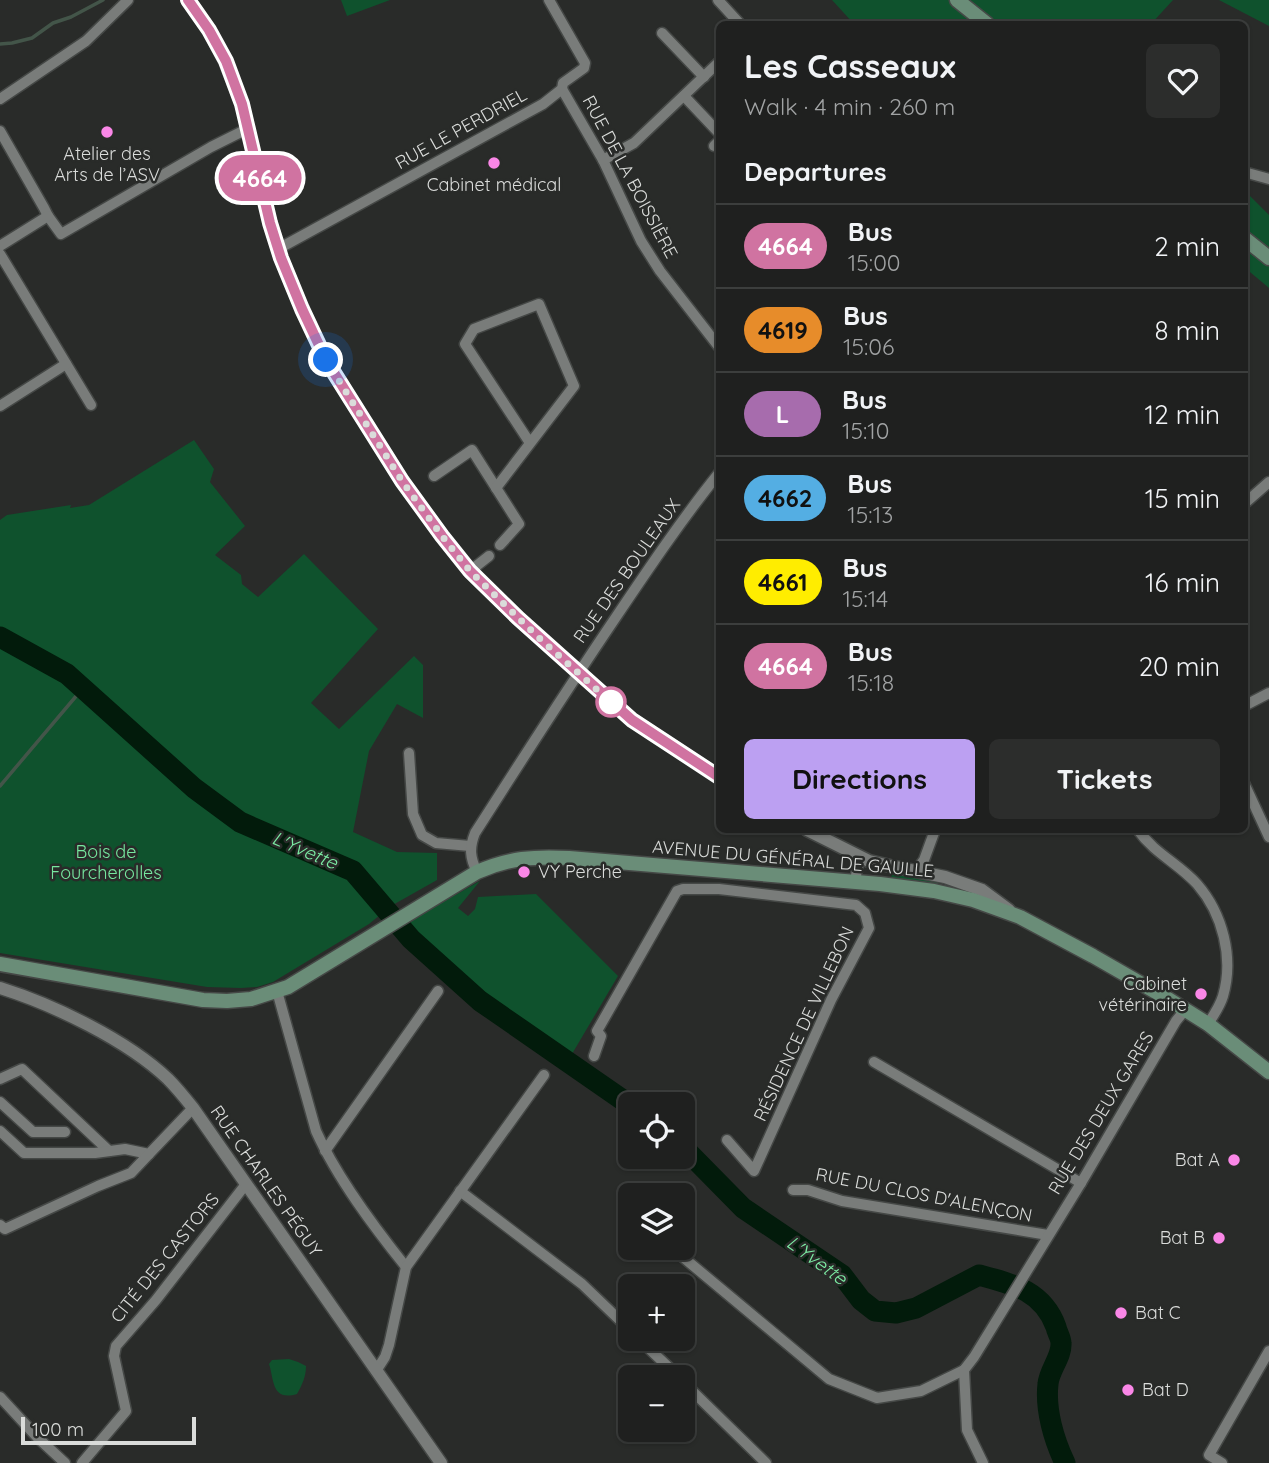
<!DOCTYPE html>
<meta charset="utf-8">
<style>
body{margin:0;font-family:Quicksand,sans-serif;background:#2c2d2c;color:#f1f3f6;height:100vh;display:flex;flex-direction:column;font-size:26px;white-space:nowrap}
*{box-sizing:border-box;margin:0}
p{font-size:23px;color:#a1a3a4}
.icon{flex:none;width:38px;height:38px;fill:none;stroke:currentColor;stroke-width:2;stroke-linecap:round;stroke-linejoin:round}
.map{position:relative;flex:1;overflow:hidden}
.panel{position:absolute;left:716px;top:21px;width:532px;height:812px;display:flex;flex-direction:column;background:#1f201f;border-radius:10px;box-shadow:0 2px 5px #0004,0 0 0 2px #3c3e3d}
.panel>*{flex:none}
.badge{padding:0 14px;border-radius:23px;font-size:24px;line-height:46px}
.tools{position:absolute;left:618px;top:1092px;display:grid;gap:14px}
.tools a{display:grid;place-items:center;width:77px;height:77px;border-radius:10px;background:#1f201f;box-shadow:0 2px 5px #0004,0 0 0 2px #3c3e3d;font-size:35px}
.scale{position:absolute;left:21px;bottom:18px;width:175px;box-sizing:border-box;padding-left:7px;border:4px solid #dadcda;border-top:0;font-size:19px;line-height:24px;white-space:nowrap;color:#dadcda;-webkit-text-stroke:5px #292b29;paint-order:stroke}
.you{position:absolute;width:35px;height:35px;margin:-18px;border:5px solid #fff;border-radius:50%;background:#1a73e8;box-shadow:0 0 0 10px #1a73e833}
.map>.badge{position:absolute;translate:-50% -50%;box-shadow:0 0 0 4px #fff}
h2{padding:0 28px;font-size:26px;line-height:63px}
.round{display:grid;place-items:center;flex:none;width:74px;height:74px;border-radius:10px;background:#2c2d2c}
.summary{display:flex;align-items:center;justify-content:space-between;height:119px;padding:0 28px}
h1{font-size:33px;font-weight:800;line-height:52px}
.primary-button{display:flex;gap:14px;margin-top:auto;padding:14px 28px}
.primary-button a{flex:1;height:80px;border-radius:10px;background:#bca0f2;color:#111;font-size:28px;font-weight:800;line-height:80px;text-align:center}
.primary-button a+a{background:#2c2d2c;color:#f1f3f6}
ul{padding:0;list-style:none}
li{display:flex;align-items:center;gap:21px;height:84px;padding:0 28px;border-top:2px solid #3c3e3d}
li div{flex:1}
li b{display:block;font-size:26px}
li em{font-style:normal}
li .badge{min-width:77px;font-weight:700;text-align:center}
.map>svg:first-child{display:block}
</style>
<div class="map">
<svg width="1269" height="1463" viewBox="0 0 1269 1463">
<rect width="100%" height="100%" fill="#292b29"/>
<!-- green -->
<g fill="#0f522d">
<path d="M 341,0 L 390,0 L 347,16 Z"/>
<path d="M 832,0 L 1173,0 L 1151,24 L 854,24 Z"/>
<path d="M 1219,0 L 1269,0 L 1269,26 Z"/>
<path d="M 1244,190 L 1269,215 L 1269,288 L 1244,267 Z"/>
<path d="M 194,440 L 214,469 L 210,482 L 245,526 L 215,555 L 241,575 L 242,584 L 258,597 L 304,554 L 378,629 L 311,703 L 339,729 L 414,656 L 423,665 L 423,718 L 397,704 L 369,751 L 353,832 L 397,852 L 437,853 L 437,880 L 391,906 L 369,924 L 273,982 L 257,987 L 241,988 L 207,987 L 0,953 L 0,520 L 7,515 L 71,505 L 70,508 L 89,505 Z"/>
<path d="M 892,873 L 939,881 L 938,885 L 891,878 Z"/>
<path d="M 480,881 L 458,908 L 468,916 L 475,909 L 478,897 L 536,894 L 618,976 L 572,1054 L 485,995 L 425,949 L 404,924 Z"/>
<path d="M 289,1359 L 298,1362 L 306,1366 C 306,1377 302,1385 297,1394 C 271,1402 274,1378 269,1364 L 272,1360 Z"/>
</g>
<g fill="none" stroke-linecap="round" stroke-linejoin="round">
<!-- stream -->
<g stroke="#435549" stroke-width="3.5">
<path d="M 0,44 L 12,43 L 32,38 L 53,23 L 71,17 L 103,0"/>
<path d="M 0,786 L 83,688"/>
</g>
<!-- river -->
<g stroke="#021b0b" stroke-width="21">
<path d="M 0,637 L 67,674 L 194,788 L 240,822 L 353,871 L 411,939 L 480,1001 L 630,1105"/>
<path d="M 682,1146 L 743,1208 L 842,1275 L 861,1300 L 875,1311 L 896,1313 L 916,1308 L 979,1275 C 1013,1284 1043,1291 1056,1327 C 1057,1332 1061,1338 1061,1343 C 1062,1357 1049,1370 1048,1384 C 1045,1410 1054,1440 1065,1463"/>
</g>
<defs>
<g id="minor">
<path d="M 718,0 L 740,24"/>
<path d="M 662,33 L 704,77"/>
<path d="M 562,89 L 603,160 L 641,241 L 660,271 L 719,347"/>
<path d="M 684,96 L 719,133"/>
<path d="M 0,99 L 86,41 L 128,0"/>
<path d="M 0,131 L 44,208 L 48,216 L 61,234 L 211,147 L 249,128"/>
<path d="M 714,146 L 719,141"/>
<path d="M 603,160 L 634,143 L 719,62"/>
<path d="M 1244,172 L 1269,179"/>
<path d="M 0,246 L 48,216"/>
<path d="M 278,249 L 543,104 L 562,89 L 563,83 L 584,68 L 585,63 L 549,0"/>
<path d="M 0,254 L 91,405"/>
<path d="M 0,406 L 66,364"/>
<path d="M 434,476 L 472,450 L 519,524 L 500,545"/>
<path d="M 496,488 L 574,386 L 539,304 L 474,329 L 465,344 L 530,443"/>
<path d="M 1244,504 L 1269,482"/>
<path d="M 470,571 L 489,556"/>
<path d="M 1244,706 L 1269,693"/>
<path d="M 409,753 L 413,814 L 422,835 L 436,843 L 470,846"/>
<path d="M 1244,783 L 1269,837"/>
<path d="M 1138,830 C 1155,854 1178,863 1197,884 C 1223,914 1234,958 1223,996 C 1220,1006 1214,1015 1208,1024"/>
<path d="M 916,871 L 924,860 L 935,830"/>
<path d="M 477,872 C 470,858 469,848 475,833 C 521,761 568,688 616,617 C 649,568 682,519 719,473"/>
<path d="M 855,881 L 858,865 L 857,855"/>
<path d="M 277,991 L 316,1131 C 337,1178 374,1227 406,1267"/>
<path d="M 594,1056 L 601,1036 L 597,1031 L 677,891 L 683,889 L 719,889 L 856,905 L 865,913 L 869,928 L 831,1000 L 754,1171 L 727,1140"/>
<path d="M 874,1062 L 1081,1183"/>
<path d="M 0,1079 L 22,1069 L 109,1151"/>
<path d="M 0,1102 L 33,1132 L 65,1132"/>
<path d="M 0,1131 L 24,1153 L 95,1153 L 125,1149 L 149,1154 L 193,1108"/>
<path d="M 325,1151 L 438,991"/>
<path d="M 793,1190 L 808,1190 L 842,1201 L 1048,1235"/>
<path d="M 460,1191 L 582,1284 L 630,1330"/>
<path d="M 0,1225 L 5,1229 L 98,1186 L 131,1173 L 149,1154"/>
<path d="M 672,1248 L 829,1379 L 877,1398 L 921,1391 L 964,1370"/>
<path d="M 639,1339 L 679,1377"/>
<path d="M 376,1371 L 385,1357 L 389,1345 L 406,1267 L 544,1075"/>
<path d="M 682,1381 L 766,1463"/>
<path d="M 0,1397 L 38,1438 L 65,1463"/>
<path d="M 82,1463 L 126,1411 L 114,1356 L 116,1346 L 156,1300 L 246,1184"/>
<path d="M 983,1463 L 967,1430 L 964,1370 L 974,1357 L 1081,1183 L 1176,1021 L 1185,1010"/>
<path d="M 1222,1463 L 1209,1455 L 1269,1351"/>
</g>
<g id="tertiary">
<path d="M 188,0 L 209,30 L 225,61 L 242,104 L 270,223 L 281,258 L 302,309 L 326,360 L 402,481 L 442,536 L 470,571 L 518,618 L 632,720 L 719,777"/>
<path d="M 807,830 L 869,861 L 890,866 L 945,877 L 982,890 L 1009,910"/>
<path d="M 0,988 C 54,1005 127,1040 168,1079 C 177,1088 185,1098 193,1108 L 441,1463"/>
</g>
<g id="secondary">
<path d="M 957,0 L 987,24"/>
<path d="M 1244,238 L 1269,258"/>
<path d="M 0,964 L 203,1000 L 227,1001 L 251,999 L 288,987 L 477,872 C 509,858 534,856 569,858 L 880,884 L 934,891 L 973,900 L 1020,917 L 1093,956 L 1168,999 L 1208,1024 L 1269,1072"/>
</g>
</defs>
<!-- minor casing -->
<use href="#minor" stroke="#454846" stroke-width="13"/>
<!-- tertiary casing -->
<use href="#tertiary" stroke="#454846" stroke-width="15"/>
<!-- secondary casing -->
<use href="#secondary" stroke="#454846" stroke-width="17"/>
<!-- minor -->
<use href="#minor" stroke="#797c7a" stroke-width="10"/>
<!-- tertiary -->
<use href="#tertiary" stroke="#797c7a" stroke-width="12"/>
<!-- secondary -->
<use href="#secondary" stroke="#6a8d78" stroke-width="14"/>
</g>
<g fill="none" stroke-linecap="round" stroke-linejoin="round">
<defs>
<path id="line" d="M 188,0 L 209,30 L 226,61 L 242,104 L 270,223 L 281,258 L 302,309 L 326,360 L 402,481 L 442,536 L 470,571 L 518,618 L 632,720 L 719,777"/>
</defs>
<!-- line casing -->
<use href="#line" stroke="#fff" stroke-width="16"/>
<!-- line -->
<use href="#line" stroke="#d073a1" stroke-width="10"/>
<!-- walk -->
<path stroke="#dadcda" stroke-width="7" stroke-dasharray="0 12.6" d="M 326,360 L 402,481 L 442,536 L 470,571 L 538,637 L 613,704 L 611,702"/>
</g>
<!-- markers -->
<g fill="#fa87e7" stroke="#292b29" stroke-width="2.5">
<circle cx="107" cy="132" r="7"/>
<circle cx="494" cy="163" r="7"/>
<circle cx="524" cy="872" r="7"/>
<circle cx="1201" cy="994" r="7"/>
<circle cx="1234" cy="1160" r="7"/>
<circle cx="1219" cy="1238" r="7"/>
<circle cx="1121" cy="1313" r="7"/>
<circle cx="1128" cy="1390" r="7"/>
</g>
<circle fill="#fff" stroke="#d073a1" stroke-width="3.5" cx="611" cy="702" r="14"/>
<g text-anchor="middle" stroke-width="5" stroke-linejoin="round" paint-order="stroke">
<!-- street labels -->
<g font-size="18" fill="#dadcda" stroke="#292b29">
<text transform="translate(461 129) rotate(-29)" y="6">RUE LE PERDRIEL</text>
<text transform="translate(630 177) rotate(62)" y="6">RUE DE LA BOISSIÈRE</text>
<text transform="translate(627 571) rotate(-55)" y="6">RUE DES BOULEAUX</text>
<text transform="translate(793 859) rotate(5)" y="6">AVENUE DU GÉNÉRAL DE GAULLE</text>
<text transform="translate(804 1024) rotate(-65)" y="6">RÉSIDENCE DE VILLEBON</text>
<text transform="translate(1101 1113) rotate(-59)" y="6">RUE DES DEUX GARES</text>
<text transform="translate(266 1181) rotate(55)" y="6">RUE CHARLES PÉGUY</text>
<text transform="translate(924 1195) rotate(11)" y="6">RUE DU CLOS D'ALENÇON</text>
<text transform="translate(165 1258) rotate(-51)" y="6">CITÉ DES CASTORS</text>
</g>
<!-- poi labels -->
<g font-size="18" fill="#dadcda" stroke="#292b29" text-anchor="start">
<text x="107" y="160" text-anchor="middle">Atelier des<tspan x="107" dy="21">Arts de l’ASV</tspan></text>
<text x="494" y="191" text-anchor="middle">Cabinet médical</text>
<text x="538" y="878">VY Perche</text>
<text x="1187" y="990" text-anchor="end">Cabinet<tspan x="1187" dy="21">vétérinaire</tspan></text>
<text x="1220" y="1166" text-anchor="end">Bat A</text>
<text x="1205" y="1244" text-anchor="end">Bat B</text>
<text x="1135" y="1319">Bat C</text>
<text x="1142" y="1396">Bat D</text>
</g>
<!-- park labels -->
<g font-size="18" fill="#76e79f" stroke="#292b29">
<text x="106" y="858">Bois de<tspan x="106" dy="21">Fourcherolles</tspan></text>
</g>
<!-- water labels -->
<g font-size="19" font-style="italic" fill="#7ceca4" stroke="#292b29">
<text transform="translate(305 850) rotate(23)" y="7">L'Yvette</text>
<text transform="translate(817 1260) rotate(36)" y="7">L'Yvette</text>
</g>
</g>
</svg>
<div class="tools">
<a><svg class="icon" aria-label="locate" viewBox="0 0 24 24"><circle cx="12" cy="12" r="6"/><path d="M12 2v4M12 18v4M2 12h4M18 12h4"/></svg></a>
<a><svg class="icon" aria-label="layers" viewBox="0 0 24 24"><path d="M12 4l9 5-9 5-9-5zM3 14l9 5 9-5"/></svg></a>
<a>+</a>
<a>−</a>
</div>
<div class="scale">100 m</div>
<div class="you" style="left:326px;top:360px"></div>
<b class="badge" style="left:260px;top:178px;background:#d073a1;color:#fff">4664</b>
<section class="panel">
<div class="summary"><div><h1>Les Casseaux</h1><p>Walk · 4 min · 260 m</p></div><a class="round"><svg class="icon" aria-label="heart" viewBox="0 0 24 24"><path d="M12 20l-8-8c-3-5 5-10 8-4 3-6 11-1 8 4z"/></svg></a></div>
<h2>Departures</h2>
<ul>
<li><span class="badge" style="background:#d073a1;color:#fff">4664</span><div><b>Bus</b><p>15:00</p></div><em>2 min</em></li>
<li><span class="badge" style="background:#e78c2a;color:#111">4619</span><div><b>Bus</b><p>15:06</p></div><em>8 min</em></li>
<li><span class="badge" style="background:#a76cad;color:#fff">L</span><div><b>Bus</b><p>15:10</p></div><em>12 min</em></li>
<li><span class="badge" style="background:#54aee3;color:#111">4662</span><div><b>Bus</b><p>15:13</p></div><em>15 min</em></li>
<li><span class="badge" style="background:#ffed00;color:#111">4661</span><div><b>Bus</b><p>15:14</p></div><em>16 min</em></li>
<li><span class="badge" style="background:#d073a1;color:#fff">4664</span><div><b>Bus</b><p>15:18</p></div><em>20 min</em></li>
</ul>
<div class="primary-button"><a>Directions</a><a>Tickets</a></div>
</section>
</div>
